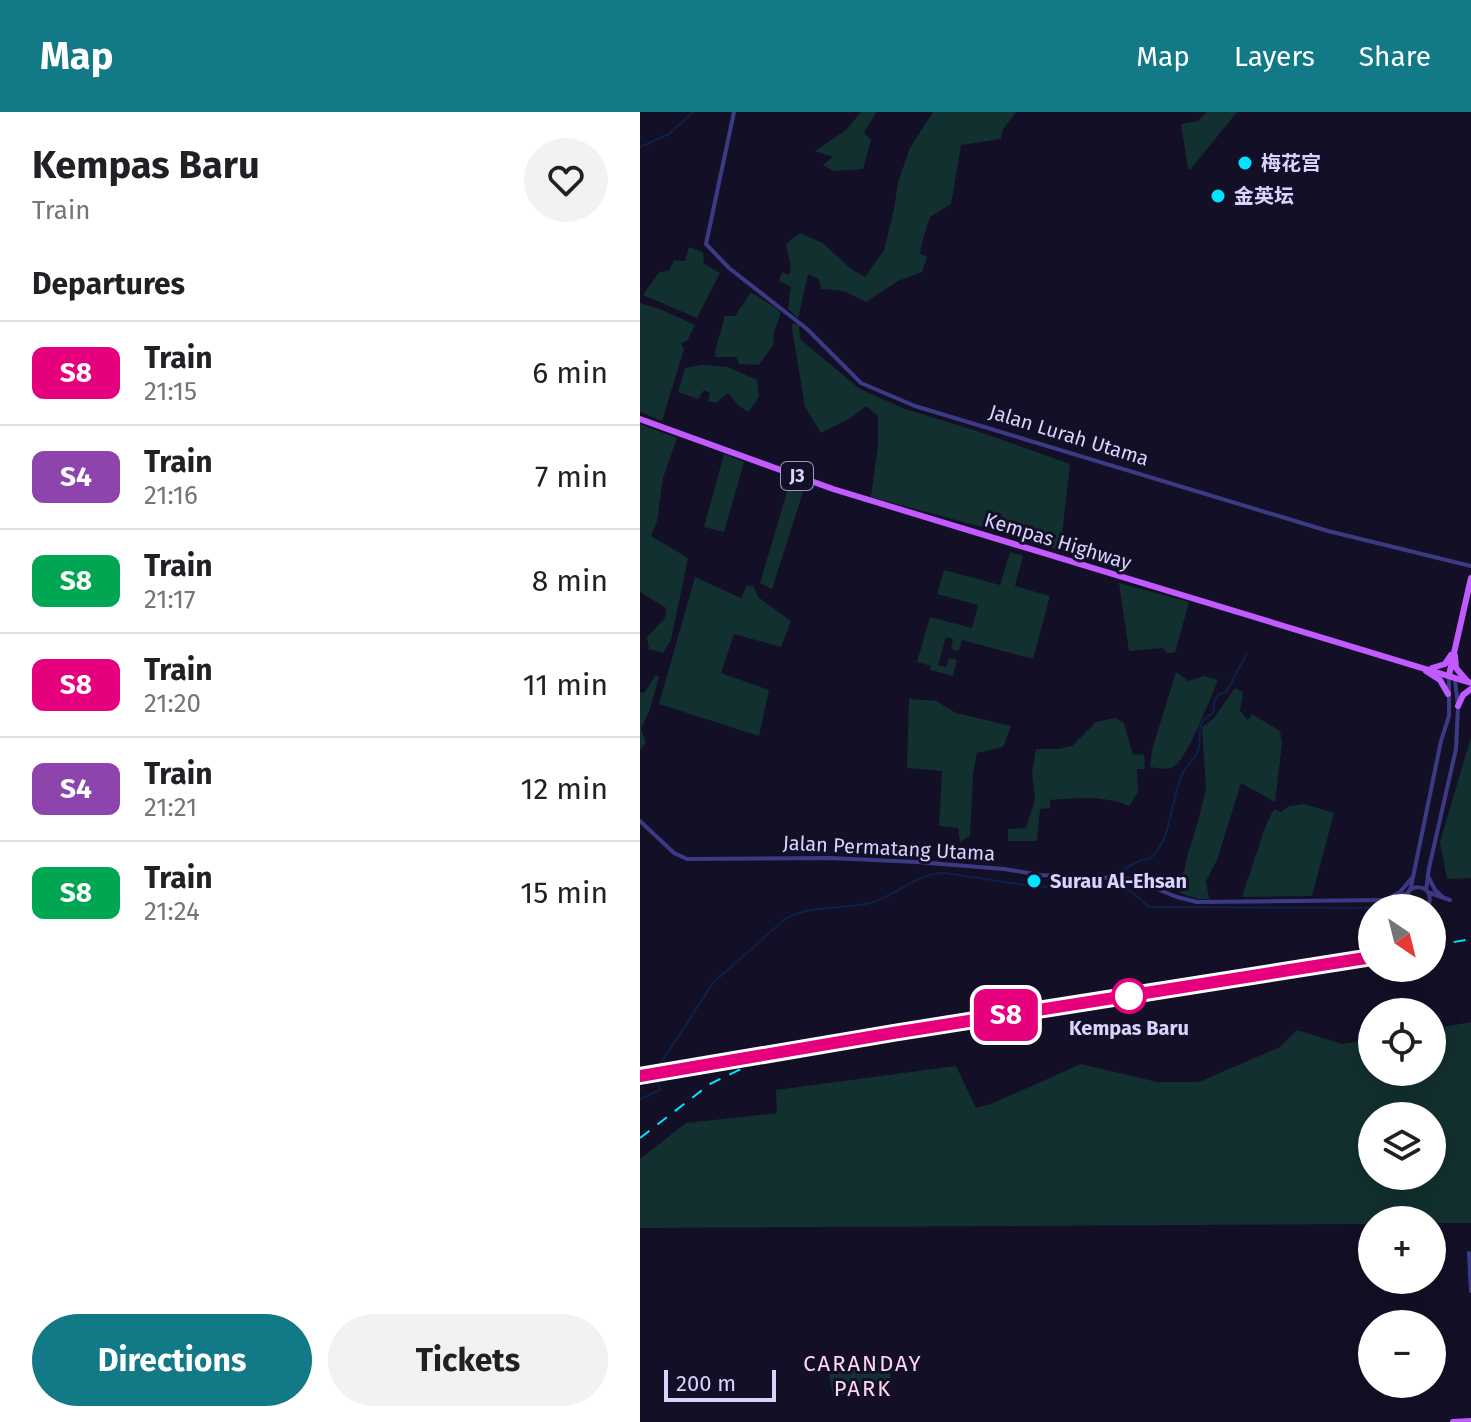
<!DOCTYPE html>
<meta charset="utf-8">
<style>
body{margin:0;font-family:"Fira Sans","Noto Sans SC",sans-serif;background:#f2f2f2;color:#202124;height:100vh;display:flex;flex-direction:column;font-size:30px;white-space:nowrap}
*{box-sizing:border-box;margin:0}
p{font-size:26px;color:#757577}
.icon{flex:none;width:44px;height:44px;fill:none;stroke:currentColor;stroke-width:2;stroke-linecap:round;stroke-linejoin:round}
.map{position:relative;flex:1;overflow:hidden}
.sheet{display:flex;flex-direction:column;background:#fff;width:640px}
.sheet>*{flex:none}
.badge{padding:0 16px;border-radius:12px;font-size:28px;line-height:52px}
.needle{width:52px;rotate:145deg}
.fabs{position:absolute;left:718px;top:782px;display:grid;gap:16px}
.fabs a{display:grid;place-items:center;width:88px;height:88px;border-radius:50%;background:#fff;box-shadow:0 4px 20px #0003;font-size:40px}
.scale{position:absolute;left:24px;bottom:20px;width:112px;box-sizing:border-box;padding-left:8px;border:4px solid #d9d4ff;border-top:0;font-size:22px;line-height:28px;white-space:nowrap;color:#d9d4ff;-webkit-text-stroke:6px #130f26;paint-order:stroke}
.map>.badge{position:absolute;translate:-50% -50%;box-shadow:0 0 0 4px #fff}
h2{padding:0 32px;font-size:30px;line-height:72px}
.round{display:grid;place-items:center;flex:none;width:84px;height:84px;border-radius:42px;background:#f2f2f2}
.overview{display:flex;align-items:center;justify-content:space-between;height:136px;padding:0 32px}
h1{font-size:38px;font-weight:700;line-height:60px}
.cta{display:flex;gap:16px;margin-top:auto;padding:16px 32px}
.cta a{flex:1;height:92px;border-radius:48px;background:#127987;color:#fff;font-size:32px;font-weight:700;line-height:92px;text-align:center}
.cta a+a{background:#f2f2f2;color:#202124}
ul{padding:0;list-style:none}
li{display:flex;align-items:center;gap:24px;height:104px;padding:0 32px;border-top:2px solid #e0e0e0}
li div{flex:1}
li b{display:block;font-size:30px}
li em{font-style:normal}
li .badge{min-width:88px;font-weight:700;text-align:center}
header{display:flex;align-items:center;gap:48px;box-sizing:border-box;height:112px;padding:0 40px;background:#127987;color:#fff}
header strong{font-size:38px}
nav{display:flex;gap:44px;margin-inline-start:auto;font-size:28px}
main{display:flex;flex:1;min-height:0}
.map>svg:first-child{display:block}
</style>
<header>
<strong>Map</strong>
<nav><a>Map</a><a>Layers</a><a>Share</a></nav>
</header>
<main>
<section class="sheet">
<div class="overview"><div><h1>Kempas Baru</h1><p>Train</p></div><a class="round"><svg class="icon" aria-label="heart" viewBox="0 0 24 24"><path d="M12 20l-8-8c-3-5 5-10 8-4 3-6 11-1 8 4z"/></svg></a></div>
<h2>Departures</h2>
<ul>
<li><span class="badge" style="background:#e6007e;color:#fff">S8</span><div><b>Train</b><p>21:15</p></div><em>6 min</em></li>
<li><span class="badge" style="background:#8e44ad;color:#fff">S4</span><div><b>Train</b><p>21:16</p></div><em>7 min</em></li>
<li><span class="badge" style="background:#00a651;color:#fff">S8</span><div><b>Train</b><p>21:17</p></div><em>8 min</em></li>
<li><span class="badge" style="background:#e6007e;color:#fff">S8</span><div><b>Train</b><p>21:20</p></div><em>11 min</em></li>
<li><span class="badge" style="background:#8e44ad;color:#fff">S4</span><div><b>Train</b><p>21:21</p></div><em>12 min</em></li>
<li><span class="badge" style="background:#00a651;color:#fff">S8</span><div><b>Train</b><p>21:24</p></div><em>15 min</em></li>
</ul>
<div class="cta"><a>Directions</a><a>Tickets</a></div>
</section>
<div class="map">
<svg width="831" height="1310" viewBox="0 0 831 1310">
<rect width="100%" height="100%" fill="#130f26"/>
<!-- green -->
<g fill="#12302f" fill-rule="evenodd">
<path d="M 221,0 L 236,0 L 224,21 L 231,28 L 223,57 L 193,59 L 183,53 L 193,45 L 175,39 L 206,18 Z"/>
<path d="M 293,0 L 376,0 L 363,17 L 361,27 L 321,33 L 311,92 L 290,105 L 282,130 L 280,142 L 287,145 L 282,160 L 258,169 L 226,190 L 204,179 L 181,177 L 179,167 L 168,162 L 158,206 L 148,197 L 151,175 L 139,169 L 142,160 L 149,163 L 151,155 L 146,132 L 160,121 L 183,131 L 211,157 L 225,165 L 244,138 L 254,97 L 258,70 L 270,36 Z"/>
<path d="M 567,0 L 597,0 L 550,58 L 548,56 L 541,12 L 558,9 Z"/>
<path d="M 49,135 L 63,140 L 64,152 L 80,161 L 57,206 L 3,183 L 19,160 L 29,159 L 34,148 L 45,149 Z"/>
<path d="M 111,180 L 140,199 C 141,212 131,215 134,232 L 119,253 L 99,252 L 96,245 L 75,245 C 75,231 83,218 84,204 L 95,204 Z"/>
<path d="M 0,191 L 20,197 L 55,213 L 47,229 L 41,231 L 44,237 L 22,309 L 0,300 Z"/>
<path d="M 153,211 L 159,213 L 160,227 L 220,277 L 265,297 L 337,319 L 430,352 L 420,441 L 408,433 L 231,385 L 238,333 L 238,304 L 226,294 L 209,307 L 181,321 L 165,295 L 152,216 Z"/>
<path d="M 62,253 L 88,255 L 117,268 L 119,285 L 108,300 L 98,293 L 88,281 L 76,291 L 68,289 L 70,281 L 64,278 L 58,287 L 38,280 L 45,256 Z"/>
<path d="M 0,312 L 37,326 L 23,366 L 17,409 L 11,424 L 48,446 L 31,528 L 23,541 L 9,537 L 7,525 L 25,506 L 26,496 L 0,480 Z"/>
<path d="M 84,342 L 104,350 L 84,420 L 64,415 Z"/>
<path d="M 150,370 L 164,377 L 132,477 L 120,471 Z"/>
<path d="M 370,440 L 383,444 L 375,474 L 410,484 L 393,547 L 322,528 L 319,539 L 311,537 L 313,527 L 306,525 L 298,553 L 306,555 L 309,546 L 317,548 L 313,564 L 290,558 L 291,554 L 277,550 L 290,505 L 332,516 L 338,493 L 297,482 L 304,458 L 360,473 Z"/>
<path d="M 55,465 L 101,486 L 107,473 L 113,474 L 118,485 L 151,509 L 141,535 L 94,522 L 81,561 L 129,578 L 119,624 L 19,592 Z"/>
<path d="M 479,471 L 549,490 L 535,541 L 527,541 L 523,536 L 489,539 Z"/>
<path d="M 536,560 L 548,569 L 564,564 L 578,568 C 570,587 548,644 535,654 C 528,659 517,656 510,655 L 512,638 Z"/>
<path d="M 16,563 L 19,565 L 10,597 L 1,617 L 6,630 L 0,638 L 0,580 L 4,581 Z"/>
<path d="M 595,576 L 603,580 L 600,599 L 608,608 L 612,602 L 640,619 L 642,631 L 635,690 L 601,671 L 577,748 L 566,769 L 569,787 L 558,787 L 540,781 L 547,745 L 559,706 L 566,676 L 562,615 L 573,607 Z"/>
<path d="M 269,587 L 296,589 L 316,601 L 371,614 L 363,635 L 337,641 L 333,662 L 330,724 L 320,730 L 318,716 L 299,714 L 302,659 L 267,656 Z"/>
<path d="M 475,606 L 484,611 L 493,643 L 504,642 L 505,657 L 497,657 L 498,680 L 489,694 C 464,683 438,686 410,688 L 410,696 L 400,697 L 397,729 L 368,729 L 368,717 L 386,716 L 395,687 L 392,661 L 396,637 L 419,637 L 432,634 L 456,610 Z"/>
<path d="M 831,625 L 831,766 L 807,767 L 800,730 Z"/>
<path d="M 665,692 L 694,701 L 672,784 L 602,785 L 626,713 L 634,697 L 641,700 L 649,694 Z"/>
<path d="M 831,910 L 831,1111 L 792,1111 L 792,1108 L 732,1108 L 732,1112 L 0,1116 L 0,1047 L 46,1011 L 137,1001 L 136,978 L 316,954 L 336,996 L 351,992 L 441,952 L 517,970 L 559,970 L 640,935 L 657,918 L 702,932 L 732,927 L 732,960 L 792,960 L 792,917 ZM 732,1004 L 792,1004 L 792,1064 L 732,1064 Z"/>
<path d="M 247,1245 L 252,1273 L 193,1284 L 188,1256 Z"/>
</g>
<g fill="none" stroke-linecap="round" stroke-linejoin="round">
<!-- stream -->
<g stroke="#0c2248" stroke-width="2">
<path d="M 0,35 L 29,22 L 53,0"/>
<path d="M 469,765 L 501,748 L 510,747 C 532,727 530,691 541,665 C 544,655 555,648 558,639 C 563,621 553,612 573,601 L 574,591 L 578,583 L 587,579 L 607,541"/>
<path d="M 451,773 L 463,767"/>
<path d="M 0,987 L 20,978 L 15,960 L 73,871 L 144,808 C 170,792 202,798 230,791 C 253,785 281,759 305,761 L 397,775 L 472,773 L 492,780 L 509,795 L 755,796"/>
</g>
<!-- minor -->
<g stroke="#3d3a85" stroke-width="4">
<path d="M 94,0 L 66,132 L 89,156 L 167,217 L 221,271 L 275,294 L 688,419 L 831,454"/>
<path d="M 0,709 L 34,741 L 47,747 L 190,746 L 277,750 L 364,757 L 401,763 L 492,767 L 537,785 L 557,790 L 746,788 L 761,789 L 766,792"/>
<path d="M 789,766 L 795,778 L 804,786"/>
<path d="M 786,778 L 789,756 L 816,637 L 818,594 L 815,568"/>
<path d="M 790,781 L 810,788"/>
<path d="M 751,785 L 760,780 L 771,767"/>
<path d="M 754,786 L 768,781 L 771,775 L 801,629 L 809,604 L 809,565"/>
<path d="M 769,796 C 756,768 801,769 787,796"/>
<path d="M 829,1141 L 831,1179"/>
</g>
<!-- major -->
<g stroke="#c25bff" stroke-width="6">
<path d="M 0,307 L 193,377 L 831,571"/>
<path d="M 815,544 L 816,556 L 827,569"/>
<path d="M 792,556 L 805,552 L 811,543"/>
<path d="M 786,559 L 800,568 L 808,582"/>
<path d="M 809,563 L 831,466"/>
<path d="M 818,594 L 823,583 L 831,577"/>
<path d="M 813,1310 L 831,1309"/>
</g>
<!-- rail -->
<g stroke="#00e5ff" stroke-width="2" stroke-dasharray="12 10" stroke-linecap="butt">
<path d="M 792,834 L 831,827"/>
<path d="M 0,964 L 253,921 L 732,845"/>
<path d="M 0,1026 L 70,972 L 109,953"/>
</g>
</g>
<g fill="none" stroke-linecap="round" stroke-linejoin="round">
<defs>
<path id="line" d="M 0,964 L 253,921 L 732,845"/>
</defs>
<!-- line casing -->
<use href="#line" stroke="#fff" stroke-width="18"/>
<!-- line -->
<use href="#line" stroke="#e6007e" stroke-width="12"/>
</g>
<!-- markers -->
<g fill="#00e5ff" stroke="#130f26" stroke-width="3">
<circle cx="605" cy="51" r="8"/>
<circle cx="578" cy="84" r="8"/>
<circle cx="394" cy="769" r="8"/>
</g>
<circle fill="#fff" stroke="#e6007e" stroke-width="4" cx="489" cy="884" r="16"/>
<g text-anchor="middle" stroke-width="6" stroke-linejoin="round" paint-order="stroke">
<!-- shield labels -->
<rect fill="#130f26" stroke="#9e99be" stroke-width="2" x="141" y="350" width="32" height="28" rx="6"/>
<g font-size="18" font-weight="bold" fill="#d9d4ff">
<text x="157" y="370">J3</text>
</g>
<!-- poi labels -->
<g font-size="20" font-weight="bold" fill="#d9d4ff" stroke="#130f26" text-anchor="start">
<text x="621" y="58">梅花宫</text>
<text x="594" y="91">金英坛</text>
<text x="410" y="776">Surau Al-Ehsan</text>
</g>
<!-- street labels -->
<g font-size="20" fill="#d9d4ff" stroke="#130f26">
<text transform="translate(429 323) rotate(17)" y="7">Jalan Lurah Utama</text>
<text transform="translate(418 429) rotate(17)" y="7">Kempas Highway</text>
<text transform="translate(249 736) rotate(3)" y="7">Jalan Permatang Utama</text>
</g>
<!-- stop labels -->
<g font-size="20" font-weight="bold" fill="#d9d4ff" stroke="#130f26">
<text x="489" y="923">Kempas Baru</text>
</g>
<!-- neighbourhood labels -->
<g font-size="22" letter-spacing="2" fill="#ffd6f0" stroke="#130f26">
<text x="223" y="1259">CARANDAY<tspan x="223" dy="25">PARK</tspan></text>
</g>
</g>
</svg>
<div class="fabs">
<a><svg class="needle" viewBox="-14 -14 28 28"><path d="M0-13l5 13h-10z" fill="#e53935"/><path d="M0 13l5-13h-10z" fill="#757577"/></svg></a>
<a><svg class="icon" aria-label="locate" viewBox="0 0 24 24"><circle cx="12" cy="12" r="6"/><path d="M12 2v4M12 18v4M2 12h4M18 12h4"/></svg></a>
<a><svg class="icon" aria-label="layers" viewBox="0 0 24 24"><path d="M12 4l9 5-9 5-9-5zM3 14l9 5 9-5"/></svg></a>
<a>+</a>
<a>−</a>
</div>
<div class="scale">200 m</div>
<b class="badge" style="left:366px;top:903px;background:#e6007e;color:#fff">S8</b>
</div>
</main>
